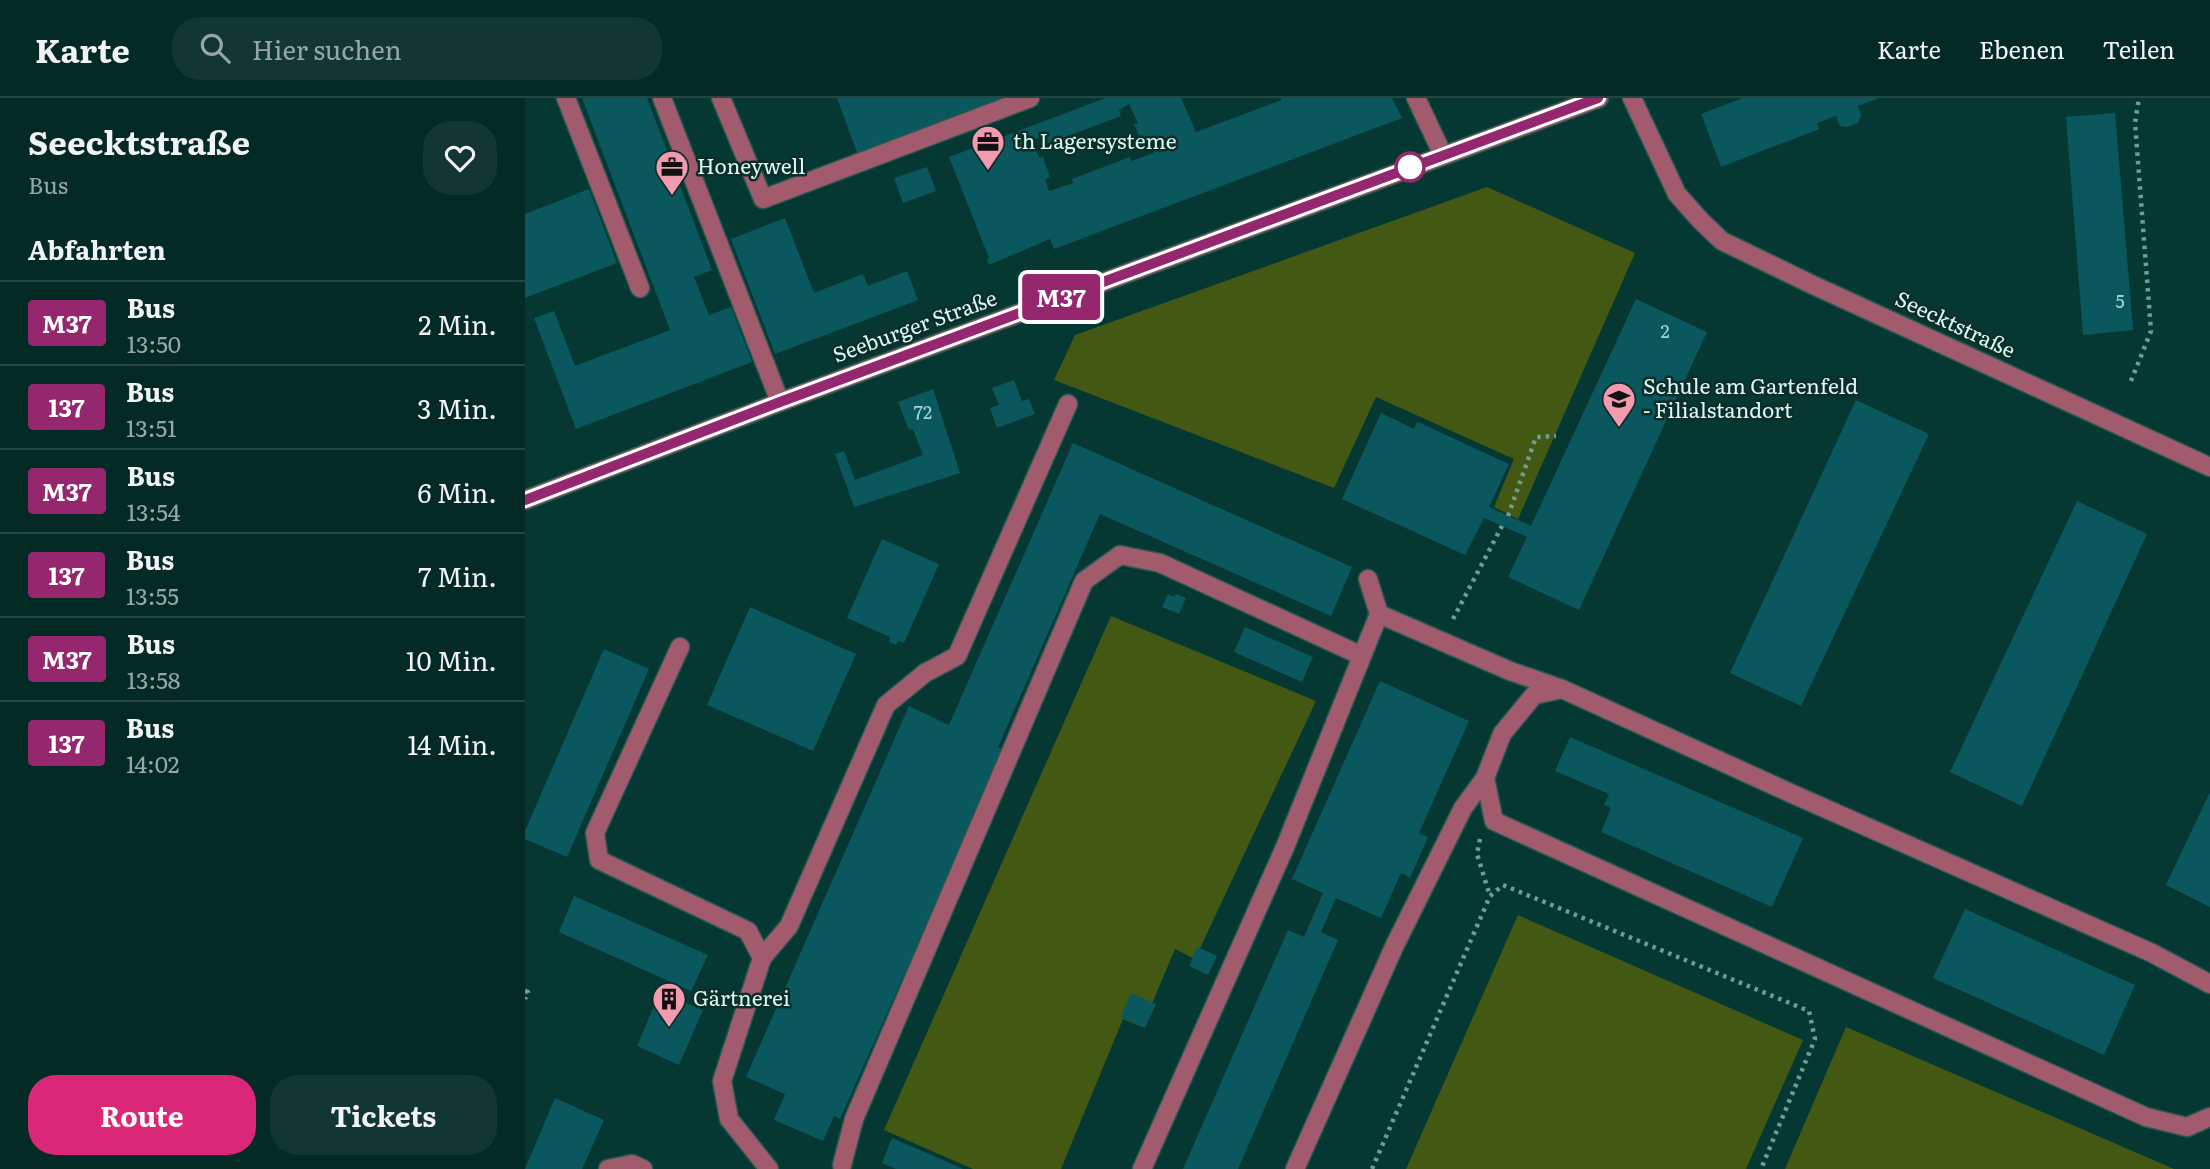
<!DOCTYPE html>
<html lang="de">
<meta charset="utf-8">
<style>
body{margin:0;font-family:Literata,serif;background:#123632;color:#f1f3f6;height:100vh;display:flex;flex-direction:column;font-size:26px;white-space:nowrap}
*{box-sizing:border-box;margin:0}
p{font-size:23px;color:#97a7a7}
.icon{flex:none;width:38px;height:38px;fill:none;stroke:currentColor;stroke-width:2;stroke-linecap:round;stroke-linejoin:round}
.map{position:relative;flex:1;overflow:hidden}
.sheet{display:flex;flex-direction:column;background:#042a26;width:525px}
.sheet>*{flex:none}
.badge{padding:0 14px;border-radius:5px;font-size:24px;line-height:46px}
.map>.badge{position:absolute;translate:-50% -50%;box-shadow:0 0 0 4px #fff}
h2{padding:0 28px;font-size:26px;line-height:63px}
.round{display:grid;place-items:center;flex:none;width:74px;height:74px;border-radius:28px;background:#123632}
.overview{display:flex;align-items:center;justify-content:space-between;height:119px;padding:0 28px}
h1{font-size:33px;font-weight:700;line-height:52px}
.cta{display:flex;gap:14px;margin-top:auto;padding:14px 28px}
.cta a{flex:1;height:80px;border-radius:28px;background:#db2777;color:#fff;font-size:28px;font-weight:700;line-height:80px;text-align:center}
.cta a+a{background:#123632;color:#f1f3f6}
ul{padding:0;list-style:none}
li{display:flex;align-items:center;gap:21px;height:84px;padding:0 28px;border-top:2px solid #254643}
li div{flex:1}
li b{display:block;font-size:26px}
li em{font-style:normal}
li .badge{min-width:77px;font-weight:700;text-align:center}
header{display:flex;align-items:center;gap:42px;box-sizing:border-box;height:98px;padding:0 35px;background:#042a26;border-bottom:2px solid #254643}
header strong{font-size:33px}
nav{display:flex;gap:38px;margin-inline-start:auto;font-size:24px}
.search{width:490px;height:63px;background:#123632;display:flex;align-items:center;gap:18px;box-sizing:border-box;padding:0 24px;border-radius:28px;color:#97a7a7;font-size:26px}
main{display:flex;flex:1;min-height:0}
.map>svg:first-child{display:block}
</style>
<header>
<strong>Karte</strong>
<div class="search"><svg class="icon" aria-label="search" viewBox="0 0 24 24"><circle cx="10" cy="10" r="6"/><path d="M15 15l6 6"/></svg>Hier suchen</div>
<nav><a>Karte</a><a>Ebenen</a><a>Teilen</a></nav>
</header>
<main>
<section class="sheet">
<div class="overview"><div><h1>Seecktstraße</h1><p>Bus</p></div><a class="round"><svg class="icon" aria-label="heart" viewBox="0 0 24 24"><path d="M12 20l-8-8c-3-5 5-10 8-4 3-6 11-1 8 4z"/></svg></a></div>
<h2>Abfahrten</h2>
<ul>
<li><span class="badge" style="background:#95276e;color:#fff">M37</span><div><b>Bus</b><p>13:50</p></div><em>2 Min.</em></li>
<li><span class="badge" style="background:#95276e;color:#fff">137</span><div><b>Bus</b><p>13:51</p></div><em>3 Min.</em></li>
<li><span class="badge" style="background:#95276e;color:#fff">M37</span><div><b>Bus</b><p>13:54</p></div><em>6 Min.</em></li>
<li><span class="badge" style="background:#95276e;color:#fff">137</span><div><b>Bus</b><p>13:55</p></div><em>7 Min.</em></li>
<li><span class="badge" style="background:#95276e;color:#fff">M37</span><div><b>Bus</b><p>13:58</p></div><em>10 Min.</em></li>
<li><span class="badge" style="background:#95276e;color:#fff">137</span><div><b>Bus</b><p>14:02</p></div><em>14 Min.</em></li>
</ul>
<div class="cta"><a>Route</a><a>Tickets</a></div>
</section>
<div class="map">
<svg width="1685" height="1071" viewBox="0 0 1685 1071">
<rect width="100%" height="100%" fill="#063833"/>
<!-- green -->
<g fill="#435813">
<path d="M 962,89 L 1110,155 L 993,421 L 969,409 L 989,361 L 851,299 L 809,390 L 529,282 L 550,237 Z"/>
<path d="M 586,518 L 791,603 L 670,861 L 650,851 L 617,929 L 598,921 L 536,1071 L 448,1071 L 359,1032 Z"/>
<path d="M 993,817 L 1278,942 L 1221,1071 L 881,1071 Z"/>
<path d="M 1321,929 L 1649,1071 L 1260,1071 Z"/>
</g>
<!-- building -->
<g fill="#0b575e" fill-rule="evenodd">
<path d="M 57,0 L 122,0 L 187,172 L 169,179 L 184,217 L 206,209 L 227,264 L 51,331 L 9,220 L 29,213 L 50,268 L 145,232 Z"/>
<path d="M 312,0 L 492,0 L 334,60 Z"/>
<path d="M 581,0 L 656,0 L 671,34 L 757,2 L 756,0 L 867,0 L 877,20 L 529,151 L 525,141 L 464,167 L 462,162 L 464,160 L 424,59 ZM 604,6 L 613,25 L 609,26 L 618,46 L 624,44 L 629,55 L 606,63 L 605,59 L 547,81 L 548,85 L 524,93 L 520,81 L 525,79 L 518,59 L 514,60 L 507,42 L 518,38 L 521,46 L 596,18 L 594,12 Z"/>
<path d="M 1218,0 L 1354,0 L 1333,8 L 1336,17 L 1333,25 L 1322,29 L 1315,28 L 1311,18 L 1292,25 L 1294,31 L 1196,69 L 1176,16 Z"/>
<path d="M 1590,15 L 1608,232 L 1558,237 L 1541,19 Z"/>
<path d="M 402,69 L 411,93 L 378,105 L 369,80 Z"/>
<path d="M 64,91 L 92,165 L 0,200 L 0,116 Z"/>
<path d="M 260,120 L 289,195 L 338,176 L 343,188 L 382,173 L 393,202 L 250,256 L 206,141 Z"/>
<path d="M 1111,201 L 1182,234 L 1054,512 L 983,479 L 1002,439 L 959,420 L 940,457 L 817,401 L 856,315 L 889,331 L 892,324 L 895,325 L 984,366 L 964,409 L 1006,428 Z"/>
<path d="M 489,282 L 497,303 L 504,301 L 510,316 L 472,330 L 465,310 L 474,307 L 467,290 Z"/>
<path d="M 408,291 L 435,375 L 329,409 L 310,356 L 319,353 L 330,382 L 398,357 L 388,331 L 384,332 L 373,304 Z"/>
<path d="M 1331,302 L 1404,336 L 1276,608 L 1205,575 Z"/>
<path d="M 548,345 L 827,469 L 806,518 L 575,416 L 473,649 L 479,652 L 315,1021 L 309,1018 L 298,1043 L 249,1022 L 260,996 L 221,979 L 384,608 L 424,627 Z"/>
<path d="M 1552,403 L 1622,436 L 1497,708 L 1425,674 Z"/>
<path d="M 357,441 L 414,466 L 379,545 L 373,543 L 371,547 L 364,544 L 365,539 L 322,520 Z"/>
<path d="M 643,496 L 649,499 L 651,496 L 661,500 L 654,516 L 637,509 Z"/>
<path d="M 225,509 L 331,556 L 288,653 L 182,607 Z"/>
<path d="M 720,529 L 788,559 L 777,584 L 709,554 Z"/>
<path d="M 79,551 L 124,571 L 42,759 L 0,741 L 0,733 Z"/>
<path d="M 855,583 L 944,623 L 894,735 L 903,739 L 885,780 L 876,775 L 856,820 L 811,800 L 796,834 L 813,842 L 713,1071 L 658,1071 L 763,832 L 779,839 L 798,795 L 767,781 Z"/>
<path d="M 1045,639 L 1278,740 L 1247,809 L 1076,734 L 1086,710 L 1079,707 L 1084,696 L 1030,673 Z"/>
<path d="M 1685,694 L 1685,809 L 1641,787 Z"/>
<path d="M 49,798 L 183,857 L 166,893 L 34,834 Z"/>
<path d="M 1440,811 L 1610,887 L 1579,957 L 1408,880 Z"/>
<path d="M 672,849 L 692,858 L 683,877 L 664,868 Z"/>
<path d="M 606,895 L 631,906 L 620,930 L 596,919 Z"/>
<path d="M 149,900 L 178,912 L 154,967 L 112,948 L 129,908 L 143,913 Z"/>
<path d="M 30,1000 L 79,1022 L 57,1071 L 0,1071 Z"/>
<path d="M 367,1040 L 402,1055 L 438,1071 L 371,1071 L 357,1065 Z"/>
</g>
<g fill="none" stroke-linecap="round" stroke-linejoin="round">
<defs>
<g id="minor">
<path d="M 41,0 L 115,190"/>
<path d="M 137,0 L 255,304"/>
<path d="M 196,0 L 238,101 L 505,0"/>
<path d="M 891,0 L 918,57"/>
<path d="M 1107,0 L 1152,96 L 1176,123 L 1197,143 L 1288,187 L 1685,369"/>
<path d="M 0,402 L 255,304 L 1074,0"/>
<path d="M 854,516 L 985,573 L 1037,591 L 1272,698 L 1627,855 L 1685,886"/>
<path d="M 155,549 L 70,735 L 74,762 L 223,833 L 237,860 L 197,983 L 204,1021 L 244,1071"/>
<path d="M 1037,591 L 1009,597 L 977,636 L 960,680 L 969,723 L 1621,1019 L 1662,1029 L 1685,1019"/>
<path d="M 237,860 L 264,828 L 361,607 L 400,575 L 432,558 L 543,306"/>
<path d="M 317,1067 L 329,1021 L 559,483 L 595,457 L 635,465 L 837,558"/>
<path d="M 83,1071 L 107,1066 L 118,1071"/>
<path d="M 617,1071 L 760,749 L 854,516 L 843,481"/>
<path d="M 770,1071 L 869,849 L 938,710 L 960,680"/>
</g>
</defs>
<!-- minor casing -->
<use href="#minor" stroke="#275852" stroke-width="21"/>
<!-- path -->
<g stroke="#6e9c96" stroke-width="4.5" stroke-dasharray="3.5 5" stroke-linecap="butt">
<path d="M 1606,283 L 1626,233 L 1610,25 L 1614,0"/>
<path d="M 983,418 L 1011,339 L 1031,338"/>
<path d="M 928,521 L 977,428"/>
<path d="M 955,741 L 952,756 L 965,798"/>
<path d="M 0,893 L 3,894 L 0,901"/>
<path d="M 847,1071 L 965,798 L 978,787 L 1284,913 L 1290,941 L 1236,1071"/>
</g>
<!-- minor -->
<use href="#minor" stroke="#a25b6c" stroke-width="18"/>
</g>
<g fill="none" stroke-linecap="round" stroke-linejoin="round">
<defs>
<path id="line" d="M 0,402 L 255,304 L 1073,0"/>
</defs>
<!-- line casing -->
<use href="#line" stroke="#fff" stroke-width="16"/>
<!-- line -->
<use href="#line" stroke="#95276e" stroke-width="10"/>
</g>
<!-- icons -->
<defs>
<symbol id="office-pin" viewBox="-11 -11 22 30"><path d="M0 17L-7.5 6A9.5 9.5 0 1 1 7.5 6Z" fill="#f29aae" stroke="#102c28"/><path d="M-6-3h4V-5.5h4V-3h4V5H-6ZM-1-4.5V-3h2v-1.5ZM-6 0V1H6V0Z" fill="#111"/></symbol>
<symbol id="school-pin" viewBox="-11 -11 22 30"><path d="M0 17L-7.5 6A9.5 9.5 0 1 1 7.5 6Z" fill="#f29aae" stroke="#102c28"/><path d="M0-5L7-2L0 1L-7-2ZM-4 1L0 2.5L4 1V4Q0 6-4 4Z" fill="#111"/></symbol>
<symbol id="building-pin" viewBox="-11 -11 22 30"><path d="M0 17L-7.5 6A9.5 9.5 0 1 1 7.5 6Z" fill="#f29aae" stroke="#102c28"/><path d="M-4-6H4V6H1V3H-1V6H-4ZM-2.5-4.3h1.7v1.8h-1.7ZM.8-4.3h1.7v1.8H.8ZM-2.5-1h1.7V.8h-1.7ZM.8-1h1.7V.8H.8Z" fill="#111"/></symbol>
</defs>
<g fill-rule="evenodd">
<use href="#office-pin" x="444" y="25" width="38" height="52"/>
<use href="#office-pin" x="128" y="50" width="38" height="52"/>
<use href="#school-pin" x="1075" y="282" width="38" height="52"/>
<use href="#building-pin" x="125" y="882" width="38" height="52"/>
</g>
<!-- markers -->
<circle fill="#fff" stroke="#95276e" stroke-width="3.5" cx="885" cy="69" r="14"/>
<g text-anchor="middle" stroke-width="5" stroke-linejoin="round" paint-order="stroke">
<!-- number labels -->
<g font-size="18" fill="#a2d4d1">
<text x="1595" y="210">5</text>
<text x="1140" y="240">2</text>
<text x="398" y="321">72</text>
</g>
<!-- poi labels -->
<g font-size="21" fill="#d5fef7" stroke="#102c28" text-anchor="start">
<text x="488" y="51">th Lagersysteme</text>
<text x="172" y="76">Honeywell</text>
<text x="1118" y="296">Schule am Gartenfeld<tspan x="1118" dy="24">- Filialstandort</tspan></text>
<text x="168" y="908">Gärtnerei</text>
</g>
<!-- street labels -->
<g font-size="21" fill="#d5fef7" stroke="#102c28">
<text transform="translate(1430 227) rotate(25)" y="7">Seecktstraße</text>
<text transform="translate(390 229) rotate(-20)" y="7">Seeburger Straße</text>
</g>
</g>
</svg>
<b class="badge" style="left:536px;top:199px;background:#95276e;color:#fff">M37</b>
</div>
</main>
